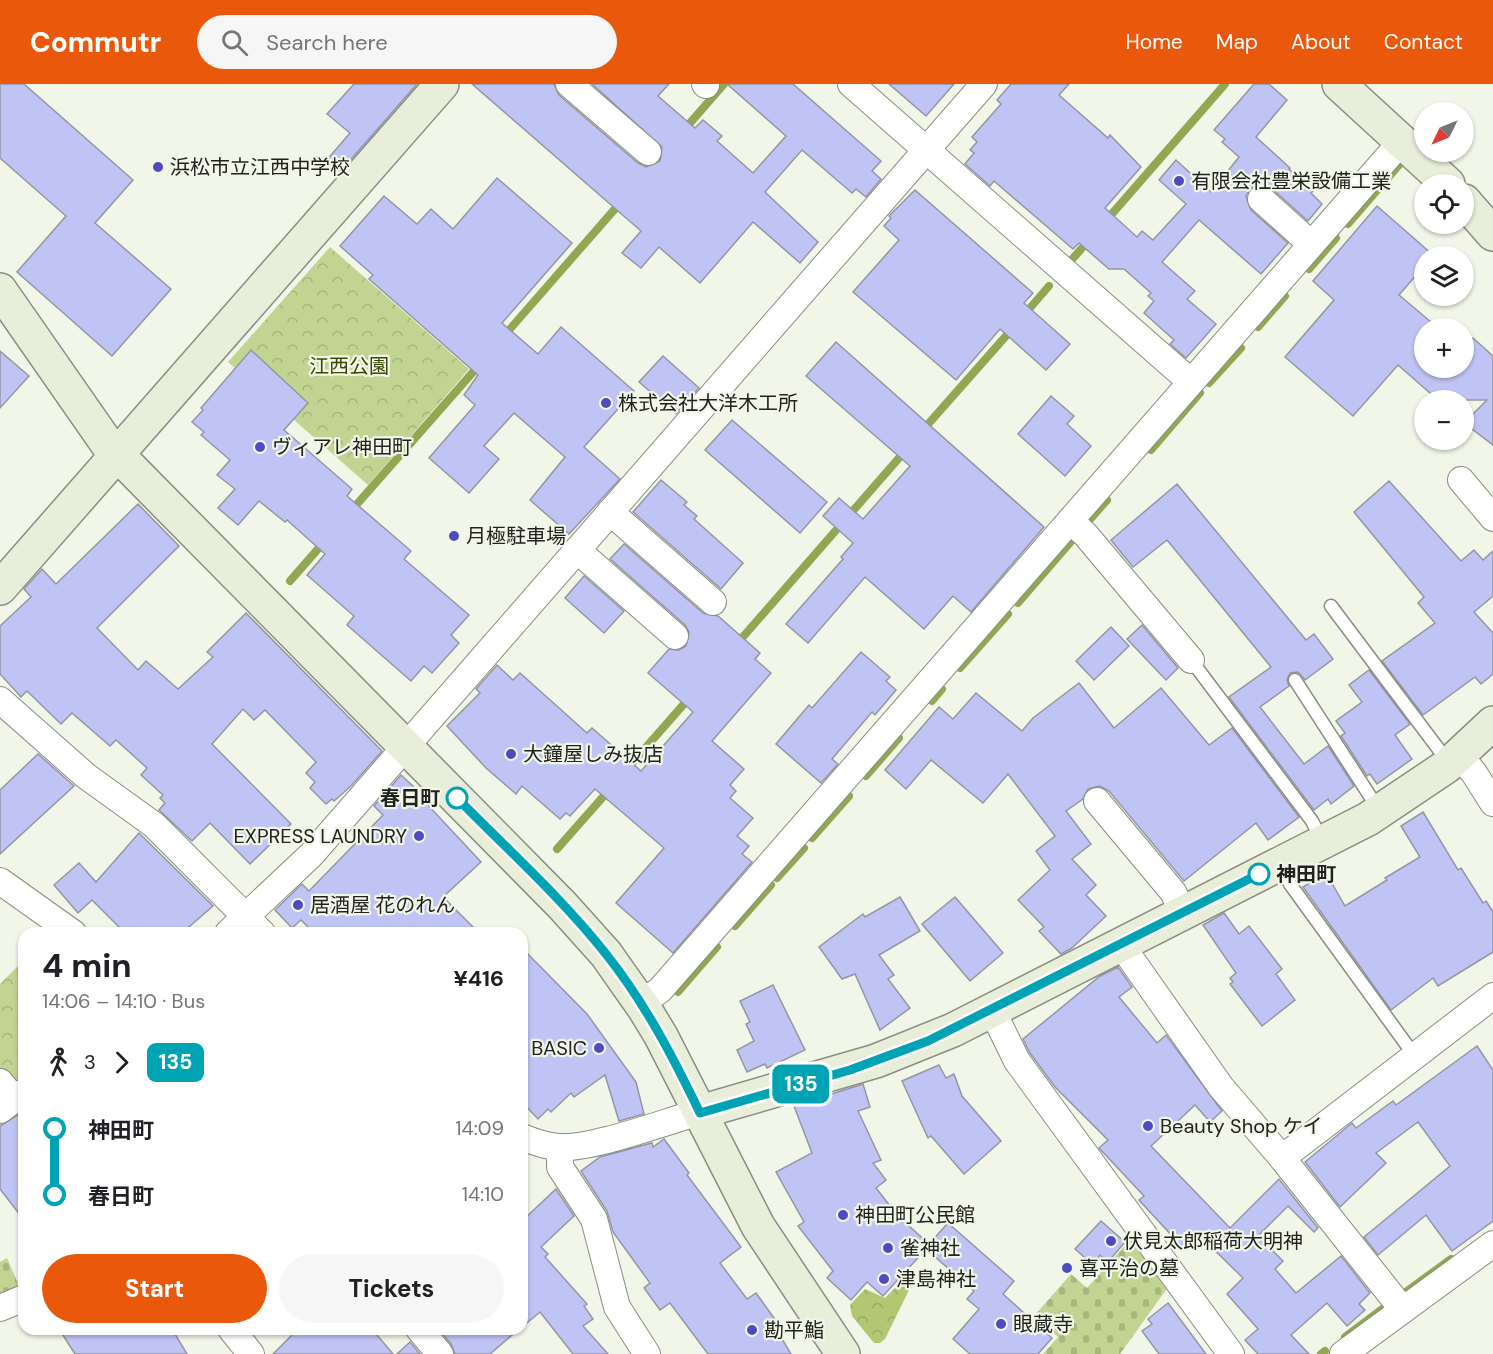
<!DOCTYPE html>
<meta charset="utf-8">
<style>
body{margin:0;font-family:"DM Sans","Noto Sans JP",sans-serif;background:#f6f6f6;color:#202124;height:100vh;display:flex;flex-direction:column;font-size:22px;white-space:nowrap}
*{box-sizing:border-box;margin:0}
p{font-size:20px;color:#757577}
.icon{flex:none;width:33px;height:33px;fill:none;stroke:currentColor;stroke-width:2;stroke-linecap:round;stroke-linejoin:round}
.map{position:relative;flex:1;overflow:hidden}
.side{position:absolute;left:18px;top:843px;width:510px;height:408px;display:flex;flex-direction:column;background:#fff;border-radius:18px;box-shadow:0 2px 4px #0004}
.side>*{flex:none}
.badge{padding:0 12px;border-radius:9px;font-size:21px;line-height:39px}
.needle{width:39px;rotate:227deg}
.controls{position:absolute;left:1414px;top:18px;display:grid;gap:12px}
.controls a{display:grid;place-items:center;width:60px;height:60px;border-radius:50%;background:#fff;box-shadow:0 2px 4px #0004;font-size:30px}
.map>.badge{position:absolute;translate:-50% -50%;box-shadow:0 0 0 3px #fff}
.legs{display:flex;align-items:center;gap:9px;height:66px;padding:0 24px;font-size:20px}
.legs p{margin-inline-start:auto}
.headline{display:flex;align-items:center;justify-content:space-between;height:102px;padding:0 24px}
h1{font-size:33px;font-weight:700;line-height:45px}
.primary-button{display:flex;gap:12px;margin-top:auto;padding:12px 24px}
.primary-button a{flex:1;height:69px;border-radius:36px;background:#ea580c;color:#fff;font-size:24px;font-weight:700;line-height:69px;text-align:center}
.primary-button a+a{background:#f6f6f6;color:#202124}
ul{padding:0 24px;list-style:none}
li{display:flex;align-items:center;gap:21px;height:66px;font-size:22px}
li i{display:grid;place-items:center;width:9px;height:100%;margin:0 8px;background:currentColor}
li i::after{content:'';width:15px;height:15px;margin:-8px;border:4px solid;border-radius:50%;background:#fff}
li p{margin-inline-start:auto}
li:first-child i{background:linear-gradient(#0000 50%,currentColor 0)}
li:last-child i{background:linear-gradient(currentColor 50%,#0000 0)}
header{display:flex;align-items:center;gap:36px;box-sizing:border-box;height:84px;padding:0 30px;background:#ea580c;color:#fff}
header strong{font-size:28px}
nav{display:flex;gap:33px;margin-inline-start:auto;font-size:21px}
.search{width:420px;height:54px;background:#f6f6f6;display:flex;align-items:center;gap:15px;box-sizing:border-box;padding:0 21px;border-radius:33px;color:#757577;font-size:22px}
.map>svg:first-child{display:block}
</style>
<header>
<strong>Commutr</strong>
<div class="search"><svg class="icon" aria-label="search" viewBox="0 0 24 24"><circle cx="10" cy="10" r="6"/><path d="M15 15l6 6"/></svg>Search here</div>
<nav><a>Home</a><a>Map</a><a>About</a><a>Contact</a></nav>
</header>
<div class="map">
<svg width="1493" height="1270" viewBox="0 0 1493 1270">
<defs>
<pattern id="forest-crowns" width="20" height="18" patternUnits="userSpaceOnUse" patternTransform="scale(1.5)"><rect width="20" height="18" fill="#b2c772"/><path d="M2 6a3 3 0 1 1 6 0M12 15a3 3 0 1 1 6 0" fill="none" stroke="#99ab62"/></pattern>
<pattern id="cemetery-stones" width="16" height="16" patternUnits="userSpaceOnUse" patternTransform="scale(1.5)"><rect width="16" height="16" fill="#c2d491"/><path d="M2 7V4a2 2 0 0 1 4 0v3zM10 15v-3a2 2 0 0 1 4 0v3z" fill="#a6b67d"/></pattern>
<pattern id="park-crowns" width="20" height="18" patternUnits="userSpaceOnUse" patternTransform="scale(1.5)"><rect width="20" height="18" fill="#c2d491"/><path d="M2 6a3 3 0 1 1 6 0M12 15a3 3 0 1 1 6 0" fill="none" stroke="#a6b67d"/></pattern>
</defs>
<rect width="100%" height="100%" fill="#f2f6e9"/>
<!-- forest -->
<path fill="url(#forest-crowns)" d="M 904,1195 L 908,1197 L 910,1204 L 885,1255 L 880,1259 L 874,1259 L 852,1232 L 850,1221 L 865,1205 L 885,1214 Z"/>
<!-- cemetery -->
<g fill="url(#cemetery-stones)">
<path d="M 1135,1150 L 1171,1199 L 1120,1270 L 1043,1270 L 1058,1253 L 1034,1232 L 1071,1190 L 1087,1204 Z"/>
<path d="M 7,1174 L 20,1204 L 0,1213 L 0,1178 Z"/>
</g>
<!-- park -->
<g fill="url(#park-crowns)">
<path d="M 330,163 L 469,285 L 368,401 L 228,278 Z"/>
<path d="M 24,876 L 24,995 L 19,998 L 11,997 L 0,985 L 0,900 Z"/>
</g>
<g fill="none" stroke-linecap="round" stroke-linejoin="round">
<!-- stream -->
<g stroke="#92a752" stroke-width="8">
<path d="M 683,47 L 724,0"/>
<path d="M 1104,139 L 1225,0"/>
<path d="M 1348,140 L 1400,80"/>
<path d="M 1068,180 L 1090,155"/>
<path d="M 1309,185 L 1336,154"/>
<path d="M 1023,232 L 1049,202"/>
<path d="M 1258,243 L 1285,212"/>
<path d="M 503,253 L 621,118"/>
<path d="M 1209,299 L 1241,264"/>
<path d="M 922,347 L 1013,244"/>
<path d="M 1151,366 L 1200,309"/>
<path d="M 351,427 L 481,279"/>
<path d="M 1086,440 L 1107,416"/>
<path d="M 290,497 L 325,457"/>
<path d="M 1018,519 L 1075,453"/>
<path d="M 735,562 L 906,366"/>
<path d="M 960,584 L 1008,530"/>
<path d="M 932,617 L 942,605"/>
<path d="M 626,686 L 691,612"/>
<path d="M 866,692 L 899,654"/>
<path d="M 812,754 L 849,712"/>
<path d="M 557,765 L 610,705"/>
<path d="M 777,794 L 804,764"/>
<path d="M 735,842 L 771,801"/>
<path d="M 678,908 L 717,863"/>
<path d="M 1403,1210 L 1451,1175"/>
<path d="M 1345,1253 L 1389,1220"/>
<path d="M 1321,1270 L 1325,1267"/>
</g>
</g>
<!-- building -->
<g fill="#bfc4f5" stroke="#9496a2" stroke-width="1.5">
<path d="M 0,0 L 24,0 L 133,96 L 95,139 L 171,205 L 112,272 L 17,188 L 66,132 L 0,74 Z"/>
<path d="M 354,0 L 417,0 L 339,89 L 326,77 L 350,49 L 327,30 Z"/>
<path d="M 472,0 L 554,0 L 559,11 L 638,79 L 646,83 L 660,77 L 662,63 L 592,0 L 669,0 L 658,12 L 695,44 L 703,36 L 722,52 L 717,57 L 753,89 L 786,52 L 727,0 L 793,0 L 881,77 L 872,87 L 881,95 L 866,113 L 856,105 L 852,109 L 802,66 L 765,108 L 818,158 L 800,179 L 753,138 L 700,199 L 659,163 L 641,184 L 622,169 L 641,147 Z"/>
<path d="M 889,0 L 954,0 L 926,32 Z"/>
<path d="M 1011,0 L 1069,0 L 1059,11 L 1108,54 L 1110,51 L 1141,83 L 1105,124 L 1137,153 L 1142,147 L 1153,156 L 1186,120 L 1159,96 L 1176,76 L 1211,108 L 1239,73 L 1222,58 L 1225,55 L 1214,46 L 1254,0 L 1269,0 L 1287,16 L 1256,53 L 1290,84 L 1289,85 L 1313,107 L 1311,109 L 1322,120 L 1308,137 L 1271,104 L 1257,101 L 1250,105 L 1246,112 L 1251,126 L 1288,159 L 1261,190 L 1199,136 L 1162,178 L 1195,207 L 1187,215 L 1216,240 L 1186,274 L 1170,260 L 1174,256 L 1144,229 L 1154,217 L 1148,212 L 1151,209 L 1124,185 L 1109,185 L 1079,159 L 1073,165 L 994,97 L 990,102 L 965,80 L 974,69 L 970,66 L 977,58 L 972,53 L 1001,20 L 997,16 Z"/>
<path d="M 497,94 L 572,159 L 502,239 L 538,270 L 561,243 L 634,307 L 584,363 L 620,395 L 569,450 L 530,416 L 565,373 L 514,329 L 484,362 L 499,375 L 469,409 L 429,374 L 475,321 L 464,311 L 478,291 L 369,195 L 373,191 L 340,162 L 384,112 L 417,140 L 431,125 L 453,145 Z"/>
<path d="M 915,106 L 1033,209 L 1024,219 L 1070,260 L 1046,286 L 1000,245 L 956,296 L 853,208 L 899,156 L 884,142 L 891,134 L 889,132 Z"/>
<path d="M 1377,122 L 1433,171 L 1425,172 L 1425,181 L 1399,211 L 1438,244 L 1425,244 L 1425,284 L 1464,284 L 1464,264 L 1473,254 L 1493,272 L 1493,361 L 1464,339 L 1487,316 L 1438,316 L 1398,281 L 1353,332 L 1285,273 L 1334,216 L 1313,197 Z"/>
<path d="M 836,258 L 1044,443 L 971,528 L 953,512 L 924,545 L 865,493 L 808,559 L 786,540 L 843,475 L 841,473 L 853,459 L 823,432 L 839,414 L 863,435 L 910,382 L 806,292 Z"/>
<path d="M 251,266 L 308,319 L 284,346 L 352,405 L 347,412 L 411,467 L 404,475 L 469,531 L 451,551 L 459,559 L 432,589 L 424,582 L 411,597 L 347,541 L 354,532 L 307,491 L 325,470 L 287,436 L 285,438 L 259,417 L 238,441 L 218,424 L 235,405 L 217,391 L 230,376 L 201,351 L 204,348 L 192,338 L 203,326 L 201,324 Z"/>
<path d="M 0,267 L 29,292 L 0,324 Z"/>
<path d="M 663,272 L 699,304 L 676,330 L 639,298 Z"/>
<path d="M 1051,312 L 1074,332 L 1067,340 L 1091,362 L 1065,392 L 1018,350 Z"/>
<path d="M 732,336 L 827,418 L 800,449 L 705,366 Z"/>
<path d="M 661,396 L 687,418 L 684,421 L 697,432 L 694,435 L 743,479 L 721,505 L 633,428 Z"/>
<path d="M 1389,397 L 1461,477 L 1474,466 L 1483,476 L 1493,467 L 1493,512 L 1474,528 L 1493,549 L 1493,590 L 1481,600 L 1475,593 L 1423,631 L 1382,577 L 1435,539 L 1418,519 L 1424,513 L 1354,428 Z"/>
<path d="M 1177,400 L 1306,556 L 1314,550 L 1333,575 L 1305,596 L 1298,588 L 1290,589 L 1287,596 L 1289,602 L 1260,623 L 1304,680 L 1328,662 L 1354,702 L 1331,720 L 1328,715 L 1314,726 L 1229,613 L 1271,583 L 1195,490 L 1167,456 L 1133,483 L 1111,456 Z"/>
<path d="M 138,420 L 179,462 L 97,544 L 138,586 L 146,577 L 178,605 L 213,573 L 207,568 L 246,529 L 382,667 L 352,701 L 334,717 L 332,715 L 326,720 L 310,704 L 315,698 L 306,689 L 316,678 L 265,626 L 254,636 L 243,625 L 212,660 L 291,740 L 250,780 L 210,739 L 192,757 L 159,726 L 165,719 L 160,714 L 163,711 L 141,691 L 147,684 L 116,656 L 110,662 L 72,629 L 61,640 L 27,607 L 21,613 L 0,590 L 0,542 L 31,513 L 24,505 L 42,485 L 56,500 Z"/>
<path d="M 624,460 L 703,529 L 718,532 L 760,569 L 755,575 L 771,589 L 712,657 L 744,685 L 730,701 L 736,707 L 730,714 L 753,734 L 737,752 L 749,762 L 742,770 L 752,778 L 673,869 L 616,819 L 664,764 L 595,705 L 570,732 L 566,729 L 560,735 L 522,702 L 516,710 L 486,684 L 447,642 L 480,609 L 476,605 L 497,581 L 513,596 L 520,589 L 587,649 L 592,644 L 641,687 L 693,628 L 648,589 L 669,565 L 679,566 L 686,562 L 689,548 L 685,541 L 610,475 Z"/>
<path d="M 584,492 L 624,527 L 604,549 L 565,514 Z"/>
<path d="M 1142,541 L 1178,584 L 1166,596 L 1127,555 Z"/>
<path d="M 1111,543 L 1129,562 L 1094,596 L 1076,577 Z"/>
<path d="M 861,568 L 890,593 L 886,597 L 896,606 L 875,631 L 872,628 L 832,675 L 838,680 L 821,699 L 776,660 L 809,621 L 812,624 Z"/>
<path d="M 1369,586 L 1410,640 L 1395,651 L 1412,675 L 1377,700 L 1370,690 L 1367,692 L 1341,652 L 1345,649 L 1336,637 L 1362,618 L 1349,601 Z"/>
<path d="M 1079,599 L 1114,644 L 1161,604 L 1209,661 L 1232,644 L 1299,733 L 1268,756 L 1256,739 L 1184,797 L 1109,707 L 1100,702 L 1088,705 L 1083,715 L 1066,727 L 1091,760 L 1072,775 L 1096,801 L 1086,811 L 1106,832 L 1072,864 L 1061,870 L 1039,847 L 1044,843 L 1018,816 L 1050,786 L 1036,767 L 1055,752 L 1008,690 L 983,719 L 931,676 L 906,705 L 885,686 L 939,623 L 953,635 L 976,609 L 1022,647 L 1033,634 Z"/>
<path d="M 38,670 L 74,702 L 0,770 L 0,706 Z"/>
<path d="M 401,691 L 428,716 L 425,718 L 481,778 L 443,813 L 479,849 L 314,849 L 301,836 L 292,844 L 275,826 L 302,800 L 309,807 L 383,731 L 374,722 Z"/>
<path d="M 1423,728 L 1458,786 L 1461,784 L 1483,819 L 1486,817 L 1493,828 L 1493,868 L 1438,902 L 1433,894 L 1391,926 L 1303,803 L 1326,789 L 1345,822 L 1387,796 L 1385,794 L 1420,773 L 1401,742 Z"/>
<path d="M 139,749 L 213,822 L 182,849 L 125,849 L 92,816 L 78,829 L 54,801 L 79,779 L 96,798 Z"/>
<path d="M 900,813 L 920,847 L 879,871 L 894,891 L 888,895 L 910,924 L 880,946 L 855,890 L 842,895 L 819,863 L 863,830 L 865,833 Z"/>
<path d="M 955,813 L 1003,869 L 970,897 L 922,840 Z"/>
<path d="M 1224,829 L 1239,850 L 1249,842 L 1282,885 L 1276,890 L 1295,916 L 1262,942 L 1230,900 L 1233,898 L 1230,894 L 1236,889 L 1203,841 Z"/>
<path d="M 522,864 L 587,930 L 636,998 L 644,1030 L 619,1037 L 605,991 L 574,1013 L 571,1009 L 551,1028 L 548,1025 L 538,1035 L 522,1018 Z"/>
<path d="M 1118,883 L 1132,903 L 1119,913 L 1157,959 L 1166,951 L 1222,1027 L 1210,1038 L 1195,1021 L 1151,1062 L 1230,1144 L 1279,1095 L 1318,1144 L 1314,1148 L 1288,1122 L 1258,1152 L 1283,1177 L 1275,1185 L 1296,1209 L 1341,1172 L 1370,1209 L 1359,1220 L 1365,1226 L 1347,1242 L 1327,1219 L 1291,1251 L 1309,1270 L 1258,1270 L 1245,1256 L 1258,1245 L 1227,1210 L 1243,1194 L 1200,1152 L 1185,1166 L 1139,1116 L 1144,1112 L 1099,1064 L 1108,1056 L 1055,1003 L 1030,969 L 1023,955 L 1100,892 Z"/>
<path d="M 773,901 L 805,966 L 767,984 L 765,980 L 747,988 L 737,966 L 754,957 L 746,940 L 750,938 L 740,917 Z"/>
<path d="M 1477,962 L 1493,986 L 1493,1137 L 1452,1167 L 1426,1131 L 1378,1171 L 1364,1153 L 1450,1082 L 1418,1038 L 1376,1069 L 1386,1079 L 1340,1123 L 1305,1078 L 1352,1039 L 1356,1044 L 1393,1017 L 1396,1021 Z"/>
<path d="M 939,981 L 946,994 L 954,990 L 962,1012 L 1001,1057 L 964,1090 L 931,1052 L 928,1054 L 902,997 Z"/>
<path d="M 863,1000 L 870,1023 L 858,1027 L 881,1076 L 873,1079 L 886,1096 L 876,1104 L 898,1132 L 929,1160 L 948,1139 L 1014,1197 L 1003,1210 L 1052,1254 L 1038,1270 L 970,1270 L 953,1255 L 979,1225 L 967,1215 L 974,1207 L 926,1165 L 883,1212 L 867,1198 L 851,1216 L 827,1194 L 833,1187 L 798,1142 L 804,1138 L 776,1088 L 812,1069 L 794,1022 Z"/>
<path d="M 24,1027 L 24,1136 L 0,1105 L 0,1042 Z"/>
<path d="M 664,1055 L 689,1089 L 687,1091 L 741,1163 L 720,1179 L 747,1215 L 756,1209 L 779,1241 L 775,1243 L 791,1270 L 708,1270 L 670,1219 L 660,1226 L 644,1204 L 650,1199 L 613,1148 L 607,1127 L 581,1087 L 600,1073 L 652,1059 L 653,1063 Z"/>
<path d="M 556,1105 L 574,1132 L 541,1163 L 548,1170 L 545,1173 L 587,1220 L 584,1222 L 593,1235 L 583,1242 L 608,1270 L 573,1270 L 540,1228 L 522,1243 L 522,1137 Z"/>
<path d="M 1101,1137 L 1125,1158 L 1108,1178 L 1100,1171 L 1093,1181 L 1075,1165 Z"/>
<path d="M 1168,1219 L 1206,1270 L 1159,1270 L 1142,1247 L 1152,1240 L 1148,1235 Z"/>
<path d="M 59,1245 L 172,1245 L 187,1270 L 75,1270 Z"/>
<path d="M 298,1245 L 372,1245 L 393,1270 L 273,1270 Z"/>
<path d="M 439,1245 L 519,1245 L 490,1270 L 455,1270 L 451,1260 Z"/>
<path d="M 410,1258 L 420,1270 L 397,1270 Z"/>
</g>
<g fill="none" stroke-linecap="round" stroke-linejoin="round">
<defs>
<g id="lane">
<path d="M 1331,522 L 1449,679"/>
<path d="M 1191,576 L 1312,737 L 1322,757"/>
<path d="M 1295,596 L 1379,726"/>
<path d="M 1280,780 L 1290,800 L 1414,971"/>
</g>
<g id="street">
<path d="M 569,0 L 648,68"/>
<path d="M 705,0 L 706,1"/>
<path d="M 851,0 L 1191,298"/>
<path d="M 1261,115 L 1311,160"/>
<path d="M 1461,396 L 1493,434"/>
<path d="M 610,428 L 713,518"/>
<path d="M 1070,437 L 1085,450 L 1191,576"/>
<path d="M 577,466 L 675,552"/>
<path d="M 0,616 L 86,692 L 154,741 L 262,849"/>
<path d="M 1459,671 L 1474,689 L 1493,719"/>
<path d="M 1097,717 L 1173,808 L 1183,828"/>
<path d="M 0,797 L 73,849"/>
<path d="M 228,849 L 311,771 L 984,0"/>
<path d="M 1123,859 L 1131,875 L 1221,1003 L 1282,1074 L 1403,1226"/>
<path d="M 641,919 L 660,906 L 1401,58"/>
<path d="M 992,926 L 1017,977 L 1231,1270"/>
<path d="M 0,998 L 14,1015"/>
<path d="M 0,1026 L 24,1008"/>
<path d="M 522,1053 C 534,1058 545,1062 558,1063 C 591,1066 664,1038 700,1028"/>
<path d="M 560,1063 L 560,1083 L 594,1135 L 617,1223 L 647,1270"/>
<path d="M 1282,1074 L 1493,912"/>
<path d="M 0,1224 L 24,1214"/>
<path d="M 231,1245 L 251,1270"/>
<path d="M 419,1245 L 440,1270"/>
<path d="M 1343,1270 L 1493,1160"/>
</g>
<g id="secondary">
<path d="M 1339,0 L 1448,100"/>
<path d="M 1464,117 L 1493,150"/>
<path d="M 0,206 L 108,361 L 562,821 L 606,870 L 644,924 L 661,952 L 758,1142 L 843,1270"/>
<path d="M 0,504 L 442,0"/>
<path d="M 700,1028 L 876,977 L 953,946 L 1368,735 L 1447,682 L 1493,639"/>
</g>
</defs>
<!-- lane casing -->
<use href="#lane" stroke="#8a8d82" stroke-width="15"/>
<!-- street casing -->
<use href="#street" stroke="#8a8d82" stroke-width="28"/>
<!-- secondary casing -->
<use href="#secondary" stroke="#8a8d82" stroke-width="36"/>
<!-- lane -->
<use href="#lane" stroke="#fff" stroke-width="12"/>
<!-- street -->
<use href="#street" stroke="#fff" stroke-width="26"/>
<!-- secondary -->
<use href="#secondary" stroke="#e8eeda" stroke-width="33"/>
</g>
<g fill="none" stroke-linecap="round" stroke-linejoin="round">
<defs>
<path id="line-1" d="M 457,714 C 507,765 562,814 606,870 C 645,919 673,973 700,1029 L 850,986 L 928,957 L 1259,790"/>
</defs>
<!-- line-1 casing -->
<use href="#line-1" stroke="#fff" stroke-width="14"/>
<!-- line-1 -->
<use href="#line-1" stroke="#00a3b4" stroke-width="9"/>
</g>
<!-- markers -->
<g fill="#4f4ac0" stroke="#f2f6e9" stroke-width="2">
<circle cx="158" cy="83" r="6"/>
<circle cx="1179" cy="97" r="6"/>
<circle cx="606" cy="319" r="6"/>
<circle cx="260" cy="363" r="6"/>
<circle cx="454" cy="452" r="6"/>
<circle cx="511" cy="670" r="6"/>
<circle cx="419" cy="752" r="6"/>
<circle cx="298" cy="821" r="6"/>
<circle cx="599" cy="964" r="6"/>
<circle cx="1148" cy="1042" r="6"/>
<circle cx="843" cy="1131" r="6"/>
<circle cx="1111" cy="1157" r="6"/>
<circle cx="888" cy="1164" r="6"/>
<circle cx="1067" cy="1184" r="6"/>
<circle cx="884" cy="1195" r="6"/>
<circle cx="1001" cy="1240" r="6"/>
<circle cx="752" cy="1246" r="6"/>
</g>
<g fill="#fff" stroke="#00a3b4" stroke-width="3">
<circle cx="457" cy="714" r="10"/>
<circle cx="1259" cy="790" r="10"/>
</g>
<g text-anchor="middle" stroke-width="4.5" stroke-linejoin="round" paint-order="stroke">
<!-- poi labels -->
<g font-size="20" fill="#21221e" stroke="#f2f6e9" text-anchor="start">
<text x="170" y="90">浜松市立江西中学校</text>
<text x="1191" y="104">有限会社豊栄設備工業</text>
<text x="618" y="326">株式会社大洋木工所</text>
<text x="272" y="370">ヴィアレ神田町</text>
<text x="466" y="459">月極駐車場</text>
<text x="523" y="677">大鐘屋しみ抜店</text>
<text x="407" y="759" text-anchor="end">EXPRESS LAUNDRY</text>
<text x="310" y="828">居酒屋 花のれん</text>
<text x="587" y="971" text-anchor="end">BASIC</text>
<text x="1160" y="1049">Beauty Shop ケイ</text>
<text x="855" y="1138">神田町公民館</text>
<text x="1123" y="1164">伏見太郎稲荷大明神</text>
<text x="900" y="1171">雀神社</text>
<text x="1079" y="1191">喜平治の墓</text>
<text x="896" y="1202">津島神社</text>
<text x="1013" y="1247">眼蔵寺</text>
<text x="764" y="1253">勘平鮨</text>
</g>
<!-- park labels -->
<g font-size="20" fill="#3a4604" stroke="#f2f6e9">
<text x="349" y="289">江西公園</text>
</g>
<!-- stop labels -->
<g font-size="20" font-weight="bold" fill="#21221e" stroke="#f2f6e9" text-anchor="end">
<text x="440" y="721">春日町</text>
<text x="1276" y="797" text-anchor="start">神田町</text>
</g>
</g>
</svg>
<div class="controls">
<a><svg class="needle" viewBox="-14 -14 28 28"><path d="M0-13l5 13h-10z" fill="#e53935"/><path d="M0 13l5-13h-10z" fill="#757577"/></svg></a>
<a><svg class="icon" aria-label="locate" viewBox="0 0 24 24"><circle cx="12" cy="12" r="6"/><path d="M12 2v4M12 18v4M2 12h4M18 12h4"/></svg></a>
<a><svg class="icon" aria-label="layers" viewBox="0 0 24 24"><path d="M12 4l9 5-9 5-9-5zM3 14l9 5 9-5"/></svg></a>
<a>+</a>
<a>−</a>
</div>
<b class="badge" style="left:801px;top:1000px;background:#00a3b4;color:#fff">135</b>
<section class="side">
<div class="headline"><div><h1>4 min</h1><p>14:06 – 14:10 · Bus</p></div><b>¥416</b></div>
<div class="legs"><svg class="icon" aria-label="walk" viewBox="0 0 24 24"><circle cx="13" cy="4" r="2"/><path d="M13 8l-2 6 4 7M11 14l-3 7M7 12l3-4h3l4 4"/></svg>3<svg class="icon" aria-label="forward" viewBox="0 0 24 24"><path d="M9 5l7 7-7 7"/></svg><b class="badge" style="background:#00a3b4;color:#fff">135</b></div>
<ul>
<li><i style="color:#00a3b4"></i><b>神田町</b><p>14:09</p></li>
<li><i style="color:#00a3b4"></i><b>春日町</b><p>14:10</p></li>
</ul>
<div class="primary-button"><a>Start</a><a>Tickets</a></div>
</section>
</div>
